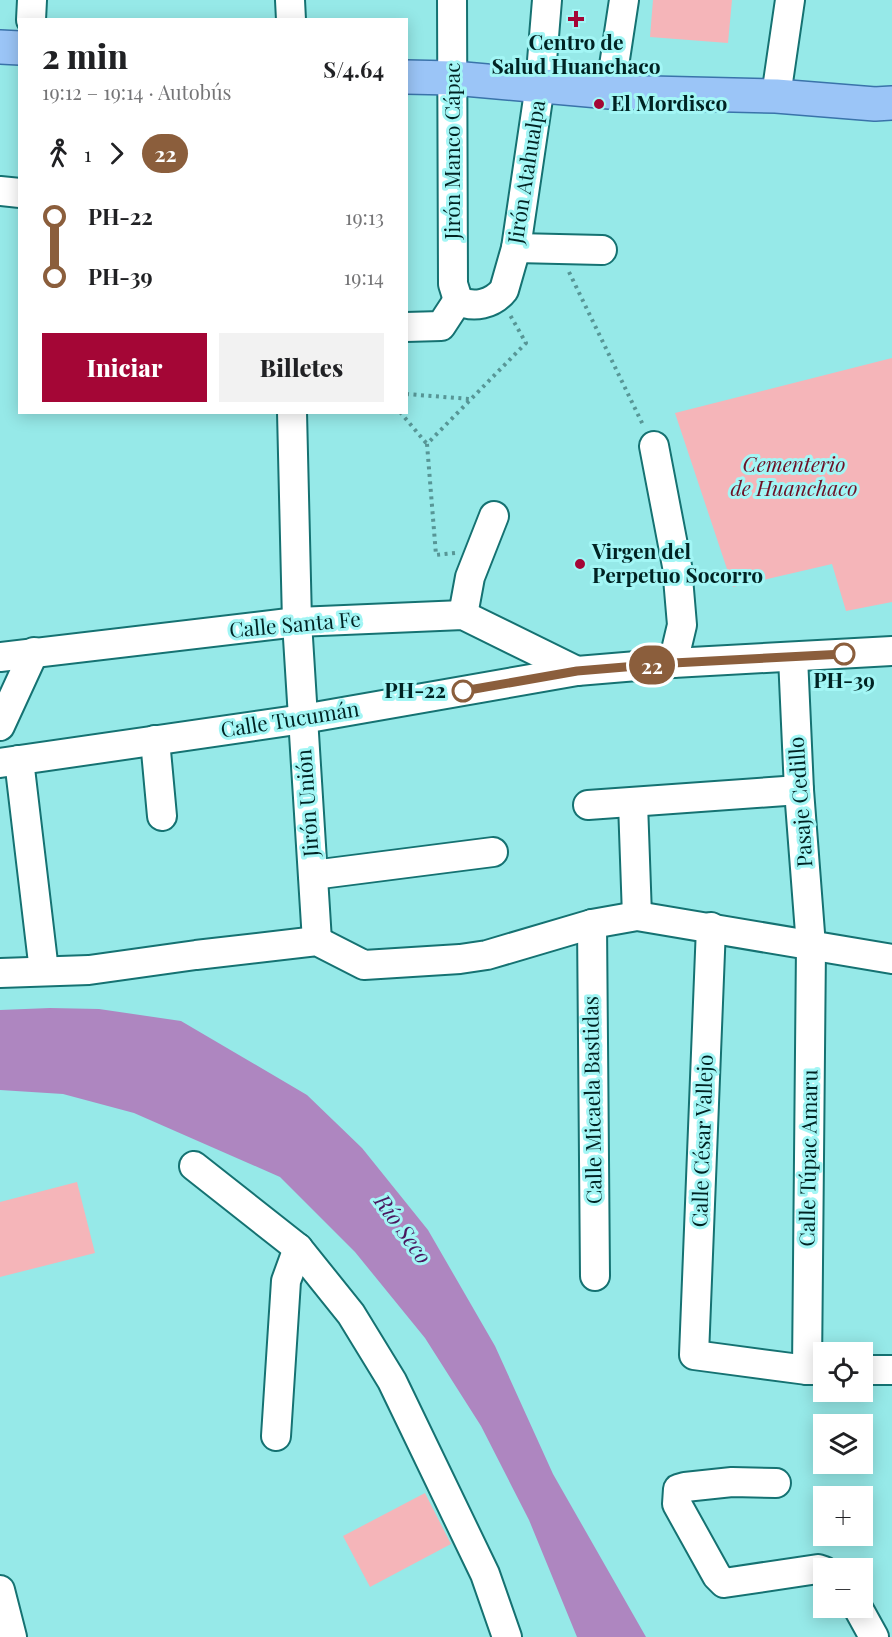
<!DOCTYPE html>
<html lang="es">
<meta charset="utf-8">
<style>
body{margin:0;font-family:"Playfair Display",serif;background:#f2f2f2;color:#202124;height:100vh;display:flex;flex-direction:column;font-size:22px;white-space:nowrap}
*{box-sizing:border-box;margin:0}
p{font-size:20px;color:#757577}
.icon{flex:none;width:33px;height:33px;fill:none;stroke:currentColor;stroke-width:2;stroke-linecap:round;stroke-linejoin:round}
.map{position:relative;flex:1;overflow:hidden}
.panel{position:absolute;left:18px;top:18px;width:390px;height:396px;display:flex;flex-direction:column;background:#fff;border-radius:0px;box-shadow:0 3px 15px #0003}
.panel>*{flex:none}
.badge{padding:0 12px;border-radius:20px;font-size:21px;line-height:39px}
.fabs{position:absolute;left:813px;top:1342px;display:grid;gap:12px}
.fabs a{display:grid;place-items:center;width:60px;height:60px;border-radius:0px;background:#fff;box-shadow:0 3px 15px #0003;font-size:30px}
.map>.badge{position:absolute;translate:-50% -50%;box-shadow:0 0 0 3px #fff}
.legs{display:flex;align-items:center;gap:9px;height:66px;padding:0 24px;font-size:20px}
.legs p{margin-inline-start:auto}
.head{display:flex;align-items:center;justify-content:space-between;height:102px;padding:0 24px}
h1{font-size:33px;font-weight:800;line-height:45px}
.action{display:flex;gap:12px;margin-top:auto;padding:12px 24px}
.action a{flex:1;height:69px;border-radius:0px;background:#a40636;color:#fff;font-size:24px;font-weight:800;line-height:69px;text-align:center}
.action a+a{background:#f2f2f2;color:#202124}
ul{padding:0 24px;list-style:none}
li{display:flex;align-items:center;gap:21px;height:60px;font-size:22px}
li i{display:grid;place-items:center;width:9px;height:100%;margin:0 8px;background:currentColor}
li i::after{content:'';width:15px;height:15px;margin:-8px;border:4px solid;border-radius:50%;background:#fff}
li p{margin-inline-start:auto}
li:first-child i{background:linear-gradient(#0000 50%,currentColor 0)}
li:last-child i{background:linear-gradient(currentColor 50%,#0000 0)}
.map>svg:first-child{display:block}
</style>
<div class="map">
<svg width="892" height="1637" viewBox="0 0 892 1637">
<rect width="100%" height="100%" fill="#96e9e8"/>
<!-- green -->
<g fill="#f5b5b9">
<path d="M 653,0 L 732,0 L 728,43 L 650,37 Z"/>
<path d="M 892,358 L 892,602 L 846,611 L 832,564 L 733,587 L 675,413 Z"/>
<path d="M 77,1182 L 95,1253 L 0,1277 L 0,1202 Z"/>
<path d="M 425,1493 L 451,1544 L 370,1587 L 343,1536 Z"/>
</g>
<!-- water -->
<path fill="#ae86c0" d="M 50,1008 L 99,1009 L 181,1021 L 307,1095 L 362,1148 L 428,1230 L 495,1346 L 553,1474 L 646,1637 L 577,1637 L 529,1520 L 481,1426 L 425,1338 L 355,1252 L 280,1177 L 134,1113 L 63,1094 L 0,1090 L 0,1010 Z"/>
<g fill="none" stroke-linecap="round" stroke-linejoin="round">
<defs>
<g id="minor">
<path d="M 290,0 L 291,20"/>
<path d="M 452,0 L 453,284 L 458,300"/>
<path d="M 31,20 L 32,0"/>
<path d="M 610,92 L 624,0"/>
<path d="M 776,96 L 790,0"/>
<path d="M 0,191 L 20,193"/>
<path d="M 516,248 L 602,250"/>
<path d="M 458,300 C 473,309 493,304 504,290 L 516,248 L 540,85 L 547,0"/>
<path d="M 406,327 L 441,326 L 458,300"/>
<path d="M 292,412 L 297,622 L 317,941"/>
<path d="M 654,446 L 677,566 L 682,625 L 673,663"/>
<path d="M 463,615 L 470,577 L 494,516"/>
<path d="M 0,657 L 297,622 L 463,615 L 577,671"/>
<path d="M 793,657 L 799,790 L 811,946 L 807,1370"/>
<path d="M 0,726 L 34,652"/>
<path d="M 155,740 L 162,816"/>
<path d="M 19,760 L 44,971"/>
<path d="M 0,763 L 303,719 L 577,671 L 673,663 L 892,651"/>
<path d="M 633,803 L 637,916"/>
<path d="M 588,805 L 799,790"/>
<path d="M 313,875 L 493,852"/>
<path d="M 592,924 L 595,1276"/>
<path d="M 711,927 L 694,1355 L 807,1370 L 824,1370"/>
<path d="M 0,973 L 89,970 L 196,955 L 317,941 L 364,965 L 460,959 L 487,955 L 592,924 L 637,916 L 892,959"/>
<path d="M 194,1166 L 298,1248 L 351,1314 L 392,1381 L 485,1574 L 507,1637"/>
<path d="M 862,1370 L 892,1370"/>
<path d="M 276,1436 L 286,1281 L 298,1248"/>
<path d="M 776,1483 L 732,1482 L 685,1487 L 678,1489 L 677,1504 L 717,1576 L 724,1583 L 818,1569 L 824,1571"/>
<path d="M 0,1590 L 12,1637"/>
<path d="M 858,1608 L 874,1637"/>
</g>
<g id="major">
<path d="M 0,47 L 20,48"/>
<path d="M 406,77 L 453,78 L 610,92 L 776,96 L 875,104 L 892,103"/>
</g>
</defs>
<!-- minor casing -->
<use href="#minor" stroke="#157272" stroke-width="32"/>
<!-- major casing -->
<use href="#major" stroke="#3a73aa" stroke-width="36"/>
<!-- path -->
<g stroke="#579696" stroke-width="4" stroke-dasharray="3 4.5" stroke-linecap="butt">
<path d="M 569,272 L 644,427"/>
<path d="M 406,394 L 470,399"/>
<path d="M 400,412 L 427,444"/>
<path d="M 455,553 L 436,555 L 427,444 L 526,343 L 510,315"/>
</g>
<!-- minor -->
<use href="#minor" stroke="#fff" stroke-width="28"/>
<!-- major -->
<use href="#major" stroke="#9bc5f7" stroke-width="33"/>
</g>
<g fill="none" stroke-linecap="round" stroke-linejoin="round">
<defs>
<path id="line-1" d="M 463,691 L 577,671 L 673,663 L 844,654"/>
</defs>
<!-- line-1 casing -->
<use href="#line-1" stroke="#fff" stroke-width="14"/>
<!-- line-1 -->
<use href="#line-1" stroke="#8b5e3c" stroke-width="9"/>
</g>
<!-- markers -->
<g fill="#a40636" stroke="#a3f6f5" stroke-width="2">
<path d="M573 10h6v6h6v6h-6v6h-6v-6h-6v-6h6z"/>
<circle cx="599" cy="104" r="6"/>
<circle cx="580" cy="564" r="6"/>
</g>
<g fill="#fff" stroke="#8b5e3c" stroke-width="3">
<circle cx="844" cy="654" r="10"/>
<circle cx="463" cy="691" r="10"/>
</g>
<g text-anchor="middle" stroke-width="6" stroke-linejoin="round" paint-order="stroke">
<!-- poi labels -->
<g font-size="21" font-weight="bold" fill="#002323" stroke="#a3f6f5" text-anchor="start">
<text x="576" y="50" text-anchor="middle">Centro de<tspan x="576" dy="24">Salud Huanchaco</tspan></text>
<text x="611" y="111">El Mordisco</text>
<text x="592" y="559">Virgen del<tspan x="592" dy="24">Perpetuo Socorro</tspan></text>
</g>
<!-- street labels -->
<g font-size="21" fill="#002323" stroke="#a3f6f5">
<text transform="translate(453 151) rotate(-90)" y="7">Jirón Manco Cápac</text>
<text transform="translate(527 172) rotate(-81)" y="7">Jirón Atahualpa</text>
<text transform="translate(295 625) rotate(-5)" y="7">Calle Santa Fe</text>
<text transform="translate(290 720) rotate(-9)" y="7">Calle Tucumán</text>
<text transform="translate(801 802) rotate(-94)" y="7">Pasaje Cedillo</text>
<text transform="translate(308 803) rotate(-94)" y="7">Jirón Unión</text>
<text transform="translate(593 1100) rotate(-91)" y="7">Calle Micaela Bastidas</text>
<text transform="translate(703 1141) rotate(-88)" y="7">Calle César Vallejo</text>
<text transform="translate(809 1158) rotate(-89)" y="7">Calle Túpac Amaru</text>
</g>
<!-- park labels -->
<g font-size="21" font-style="italic" fill="#6d1025" stroke="#a3f6f5">
<text x="794" y="472">Cementerio<tspan x="794" dy="24">de Huanchaco</tspan></text>
</g>
<!-- stop labels -->
<g font-size="21" font-weight="bold" fill="#002323" stroke="#a3f6f5">
<text x="844" y="688">PH-39</text>
<text x="446" y="698" text-anchor="end">PH-22</text>
</g>
<!-- water labels -->
<g font-size="22" font-style="italic" fill="#4a175e" stroke="#a3f6f5">
<text transform="translate(403 1229) rotate(54)" y="8">Río Seco</text>
</g>
</g>
</svg>
<div class="fabs">
<a><svg class="icon" aria-label="locate" viewBox="0 0 24 24"><circle cx="12" cy="12" r="6"/><path d="M12 2v4M12 18v4M2 12h4M18 12h4"/></svg></a>
<a><svg class="icon" aria-label="layers" viewBox="0 0 24 24"><path d="M12 4l9 5-9 5-9-5zM3 14l9 5 9-5"/></svg></a>
<a>+</a>
<a>−</a>
</div>
<b class="badge" style="left:652px;top:665px;background:#8b5e3c;color:#fff">22</b>
<section class="panel">
<div class="head"><div><h1>2 min</h1><p>19:12 – 19:14 · Autobús</p></div><b>S/4.64</b></div>
<div class="legs"><svg class="icon" aria-label="walk" viewBox="0 0 24 24"><circle cx="13" cy="4" r="2"/><path d="M13 8l-2 6 4 7M11 14l-3 7M7 12l3-4h3l4 4"/></svg>1<svg class="icon" aria-label="forward" viewBox="0 0 24 24"><path d="M9 5l7 7-7 7"/></svg><b class="badge" style="background:#8b5e3c;color:#fff">22</b></div>
<ul>
<li><i style="color:#8b5e3c"></i><b>PH-22</b><p>19:13</p></li>
<li><i style="color:#8b5e3c"></i><b>PH-39</b><p>19:14</p></li>
</ul>
<div class="action"><a>Iniciar</a><a>Billetes</a></div>
</section>
</div>
